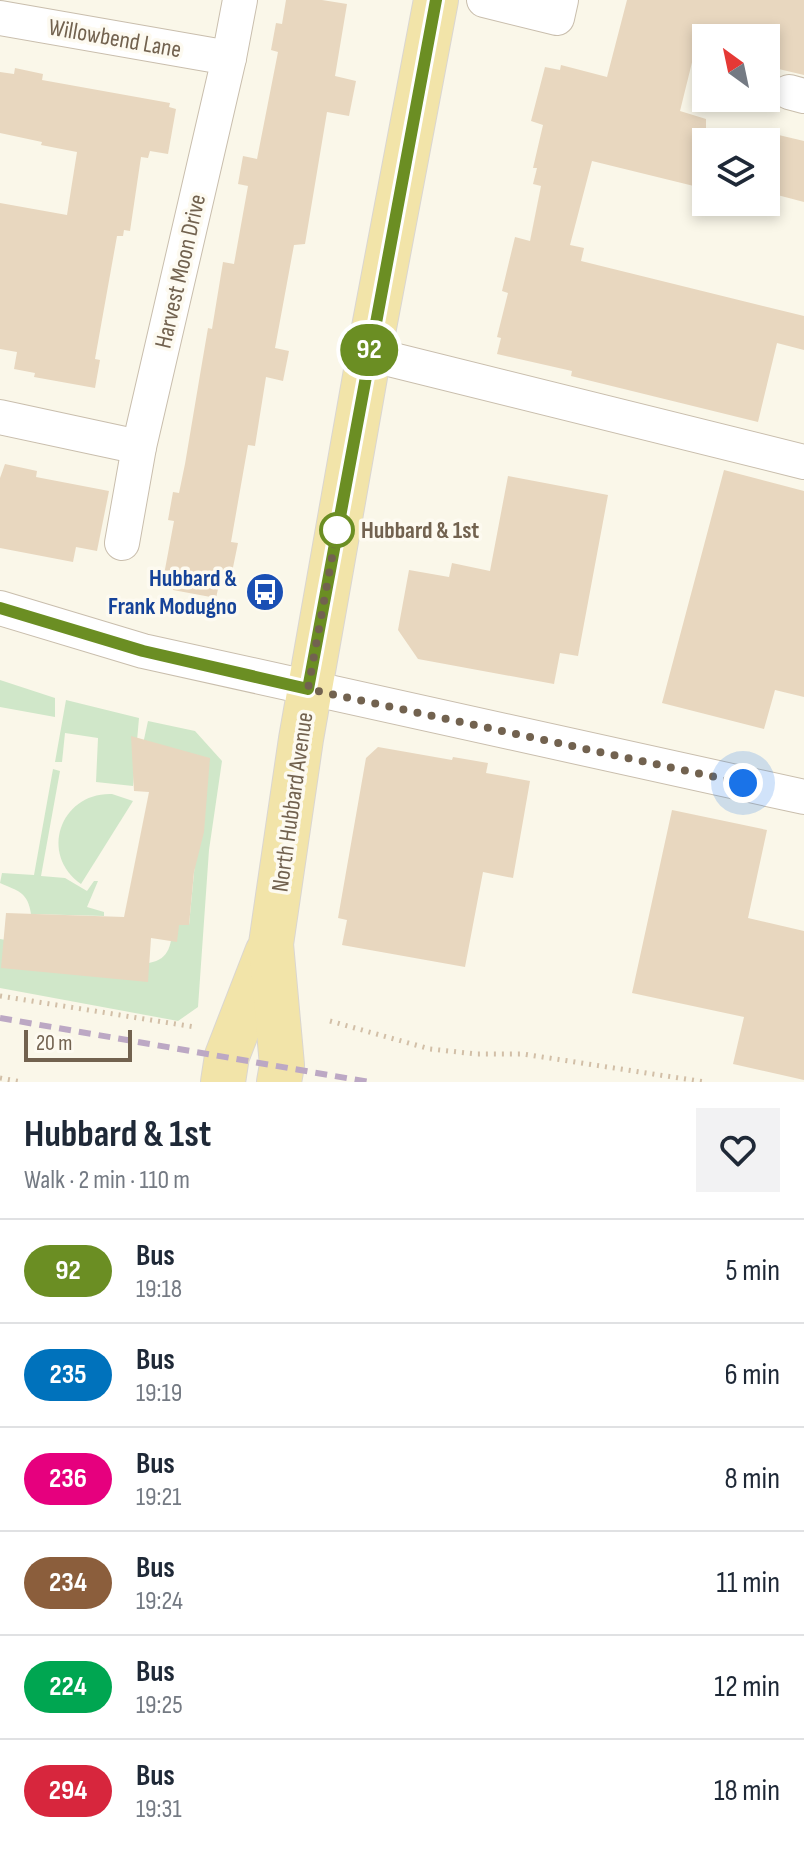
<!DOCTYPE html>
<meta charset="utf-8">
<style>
body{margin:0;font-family:"Sofia Sans Condensed",sans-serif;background:#f2f2f3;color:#1f2937;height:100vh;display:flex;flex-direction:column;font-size:30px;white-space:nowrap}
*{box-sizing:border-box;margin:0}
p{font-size:26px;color:#747a83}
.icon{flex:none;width:44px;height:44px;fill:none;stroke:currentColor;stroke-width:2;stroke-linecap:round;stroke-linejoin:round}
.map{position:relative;height:1082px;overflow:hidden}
.side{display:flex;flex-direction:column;background:#fff;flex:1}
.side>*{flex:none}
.badge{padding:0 16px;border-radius:26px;font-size:28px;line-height:52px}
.needle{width:52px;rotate:327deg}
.controls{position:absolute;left:692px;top:24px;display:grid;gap:16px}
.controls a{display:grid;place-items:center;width:88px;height:88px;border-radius:0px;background:#fff;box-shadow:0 4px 12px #0003;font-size:40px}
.scale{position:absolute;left:24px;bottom:20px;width:108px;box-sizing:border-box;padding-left:8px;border:4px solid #72624f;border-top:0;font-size:22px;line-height:28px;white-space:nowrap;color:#72624f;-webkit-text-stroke:6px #fdfaf0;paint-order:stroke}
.you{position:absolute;width:40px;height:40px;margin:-20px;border:6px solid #fff;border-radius:50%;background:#1a73e8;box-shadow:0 0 0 12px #1a73e833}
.map>.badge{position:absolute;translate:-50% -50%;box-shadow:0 0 0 4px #fff}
.round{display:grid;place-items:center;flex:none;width:84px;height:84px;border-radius:0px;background:#f2f2f3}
.head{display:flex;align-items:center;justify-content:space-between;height:136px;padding:0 24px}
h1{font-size:38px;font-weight:700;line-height:60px}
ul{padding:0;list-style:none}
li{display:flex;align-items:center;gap:24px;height:104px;padding:0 24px;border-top:2px solid #e0e1e3}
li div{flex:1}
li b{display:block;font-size:30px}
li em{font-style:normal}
li .badge{min-width:88px;font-weight:700;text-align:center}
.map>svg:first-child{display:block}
</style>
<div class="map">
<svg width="804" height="1082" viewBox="0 0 804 1082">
<rect width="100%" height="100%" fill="#faf7e9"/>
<!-- green -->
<g fill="#d0e7c9">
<path d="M 0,680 L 55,698 L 55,717 L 0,707 Z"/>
<path d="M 66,700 L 139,718 L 133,786 L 96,782 L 98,738 L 65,733 L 62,762 L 55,762 Z"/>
<path d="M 148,721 L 195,731 L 222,761 L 209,850 L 198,1007 L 178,1021 L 0,988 L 0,939 L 149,963 C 171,959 171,943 173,924 L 189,925 L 196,852 L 143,744 Z"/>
<path d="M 53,769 L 60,771 L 41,876 L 65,878 L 87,891 L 94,881 L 98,881 L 87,907 L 104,912 L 104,916 L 31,914 C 28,892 18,891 0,883 L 2,873 L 34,875 Z"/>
<path d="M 112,794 L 133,801 L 81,884 C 38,854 61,792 112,794 Z"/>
</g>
<!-- building -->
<g fill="#e8d7bf">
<path d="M 286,0 L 322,0 L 347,4 L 335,76 L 356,81 L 349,116 L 327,112 L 305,244 L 294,245 L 275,348 L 289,351 L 283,381 L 266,377 L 255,446 L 248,445 L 231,542 L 238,543 L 230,582 L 220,580 L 216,598 L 173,590 L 175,582 L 163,580 L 174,521 L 168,520 L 173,492 L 179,493 L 185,464 L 201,369 L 208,328 L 212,329 L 223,262 L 234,264 L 248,186 L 238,184 L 243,156 L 257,159 L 278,52 L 271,50 L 276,23 L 282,24 Z"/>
<path d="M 627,0 L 804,0 L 804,75 L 766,66 L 766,38 L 698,38 L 680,111 L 706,119 L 706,189 L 592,161 L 570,245 L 584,248 L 581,261 L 804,316 L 804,350 L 777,343 L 758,422 L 571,376 L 572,371 L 497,354 L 501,338 L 497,337 L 508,293 L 502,291 L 515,237 L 530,241 L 541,186 L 533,184 L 537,168 L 533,168 L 543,125 L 531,121 L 545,67 L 560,70 L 561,65 L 607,77 Z"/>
<path d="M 15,68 L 43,74 L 42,80 L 170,103 L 169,107 L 176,109 L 168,154 L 150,151 L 148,158 L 141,157 L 130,231 L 124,230 L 123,236 L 117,236 L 95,359 L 100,360 L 95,388 L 34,377 L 35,373 L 14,369 L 17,352 L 0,349 L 0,203 L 67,215 L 77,152 L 41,145 L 42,142 L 0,133 L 0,72 L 14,74 Z"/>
<path d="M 766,132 L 804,141 L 804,202 L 766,192 Z"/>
<path d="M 5,464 L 37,471 L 36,477 L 109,491 L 97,551 L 76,547 L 73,562 L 0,548 L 0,478 Z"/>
<path d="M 724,470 L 804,491 L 804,697 L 775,690 L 764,729 L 662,703 Z"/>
<path d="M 508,476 L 608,495 L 578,656 L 560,653 L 554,684 L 418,659 L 398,630 L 409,570 L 449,577 L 452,563 L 490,571 Z"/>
<path d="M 131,736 L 210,758 L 204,832 L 194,872 L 189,925 L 179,925 L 177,942 L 151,938 L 148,982 L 1,968 L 6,913 L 124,917 L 149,792 L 134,791 Z"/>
<path d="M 378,747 L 452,760 L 453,757 L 488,763 L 486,773 L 530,781 L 513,878 L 483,872 L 465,967 L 342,945 L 347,920 L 338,918 L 366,758 Z"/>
<path d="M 672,810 L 767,830 L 748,918 L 804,931 L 804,1080 L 733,1064 L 744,1017 L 632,993 Z"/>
</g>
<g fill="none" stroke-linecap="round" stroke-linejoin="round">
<defs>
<g id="minor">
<path d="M 484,0 L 557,18 L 561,0"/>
<path d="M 0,18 L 229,58"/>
<path d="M 789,92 L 804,96"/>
<path d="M 369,354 L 804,462"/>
<path d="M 0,417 L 139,447"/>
<path d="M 122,543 L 139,447 L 229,58 L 240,0"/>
<path d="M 0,608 L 143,651 L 804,797"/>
</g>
<g id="major">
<path d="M 223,1082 L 227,1056 L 267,953"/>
<path d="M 279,1082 L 282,1065 L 271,944 L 301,739 L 369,354 L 436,0"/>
</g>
</defs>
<!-- minor casing -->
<use href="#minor" stroke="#c9bead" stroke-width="36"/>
<!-- major casing -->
<use href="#major" stroke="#dad6d1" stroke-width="46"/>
<!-- path -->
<g stroke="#d2bfa7" stroke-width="5" stroke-dasharray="2 6" stroke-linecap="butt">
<path d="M 0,996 L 195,1027"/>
<path d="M 330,1021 L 430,1049 L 476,1054 L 523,1054 L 705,1082"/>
<path d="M 0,1078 L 22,1082"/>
</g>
<!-- minor -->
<use href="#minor" stroke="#fff" stroke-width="34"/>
<!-- major -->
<use href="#major" stroke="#f2e4a9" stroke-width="44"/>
<!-- rail -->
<path stroke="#bca8c4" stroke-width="6" stroke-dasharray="12 8" stroke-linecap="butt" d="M 0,1018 L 369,1082"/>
</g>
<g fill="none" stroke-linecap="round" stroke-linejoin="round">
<defs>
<path id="line" d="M 0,608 L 143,651 L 308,689 L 436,0"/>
</defs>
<!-- line casing -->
<use href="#line" stroke="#fff" stroke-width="18"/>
<!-- line -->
<use href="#line" stroke="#6b8e23" stroke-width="12"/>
<!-- walk -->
<path stroke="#72624f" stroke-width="8" stroke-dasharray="0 14.4" d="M 337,530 L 308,689 L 743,783"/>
</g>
<!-- icons -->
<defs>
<symbol id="bus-disc" viewBox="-11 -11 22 22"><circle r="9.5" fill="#1a4fb4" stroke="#fdfaf0"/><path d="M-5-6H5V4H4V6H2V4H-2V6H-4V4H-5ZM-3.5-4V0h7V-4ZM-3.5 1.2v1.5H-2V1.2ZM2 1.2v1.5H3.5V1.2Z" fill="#fff"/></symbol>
</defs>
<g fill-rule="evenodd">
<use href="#bus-disc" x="243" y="570" width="44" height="44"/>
</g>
<!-- markers -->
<circle fill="#fff" stroke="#6b8e23" stroke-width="4" cx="337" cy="530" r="16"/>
<g text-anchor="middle" stroke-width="7" stroke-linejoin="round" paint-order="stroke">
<!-- street labels -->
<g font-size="24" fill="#72624f" stroke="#fdfaf0">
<text transform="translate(115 38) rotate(10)" y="8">Willowbend Lane</text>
<text transform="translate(180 271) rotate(-77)" y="8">Harvest Moon Drive</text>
<text transform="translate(292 802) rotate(-82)" y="8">North Hubbard Avenue</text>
</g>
<!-- stop labels -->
<g font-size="24" font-weight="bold" fill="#72624f" stroke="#fdfaf0" text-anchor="start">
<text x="361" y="538">Hubbard &amp; 1st</text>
</g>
<!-- transit labels -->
<g font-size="24" font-weight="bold" fill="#164399" stroke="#fdfaf0" text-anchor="end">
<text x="237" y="586">Hubbard &amp;<tspan x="237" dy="28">Frank Modugno</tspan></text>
</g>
</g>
</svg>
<div class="controls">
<a><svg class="needle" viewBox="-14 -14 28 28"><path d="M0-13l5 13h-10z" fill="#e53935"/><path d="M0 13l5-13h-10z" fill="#747a83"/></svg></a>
<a><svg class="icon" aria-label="layers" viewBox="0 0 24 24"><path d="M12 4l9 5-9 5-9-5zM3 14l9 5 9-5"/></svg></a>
</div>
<div class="scale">20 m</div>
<div class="you" style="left:743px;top:783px"></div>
<b class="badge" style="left:369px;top:350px;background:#6b8e23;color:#fff">92</b>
</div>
<section class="side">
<div class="head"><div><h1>Hubbard &amp; 1st</h1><p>Walk · 2 min · 110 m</p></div><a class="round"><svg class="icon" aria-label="heart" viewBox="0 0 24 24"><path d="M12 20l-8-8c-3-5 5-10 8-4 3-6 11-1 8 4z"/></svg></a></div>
<ul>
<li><span class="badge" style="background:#6b8e23;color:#fff">92</span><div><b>Bus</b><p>19:18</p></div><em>5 min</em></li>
<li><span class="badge" style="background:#0072bc;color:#fff">235</span><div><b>Bus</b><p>19:19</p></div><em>6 min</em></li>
<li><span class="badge" style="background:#e6007e;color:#fff">236</span><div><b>Bus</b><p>19:21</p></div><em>8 min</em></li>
<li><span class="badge" style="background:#8b5e3c;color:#fff">234</span><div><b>Bus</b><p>19:24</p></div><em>11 min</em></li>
<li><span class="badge" style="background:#00a651;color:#fff">224</span><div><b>Bus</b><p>19:25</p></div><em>12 min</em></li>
<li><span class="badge" style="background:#d7263d;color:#fff">294</span><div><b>Bus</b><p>19:31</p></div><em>18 min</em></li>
</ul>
</section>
